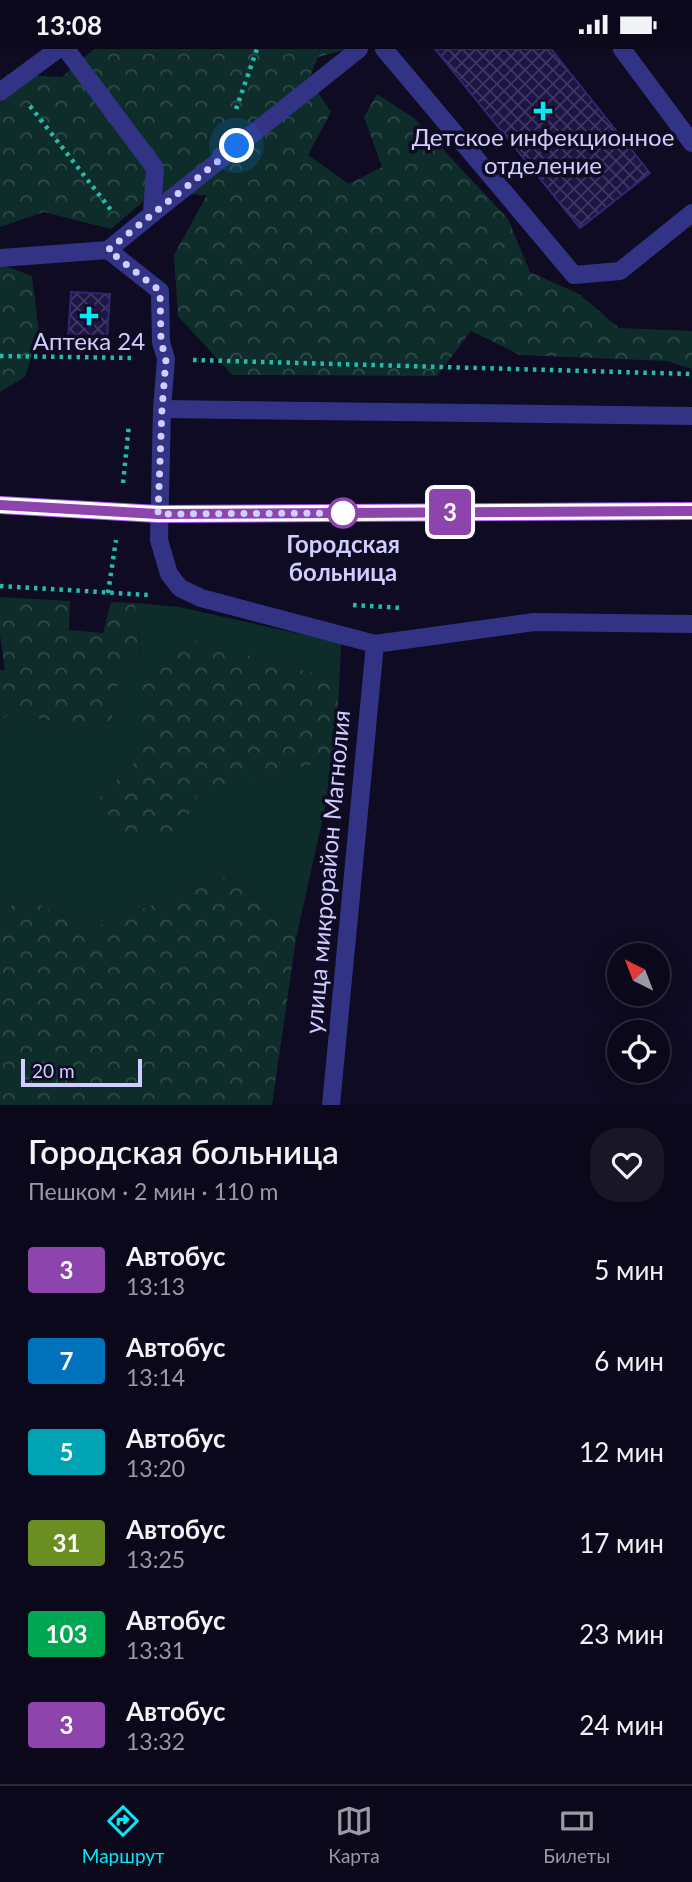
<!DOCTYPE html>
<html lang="ru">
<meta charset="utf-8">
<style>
body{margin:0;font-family:Lato,sans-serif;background:#181627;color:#f1f3f6;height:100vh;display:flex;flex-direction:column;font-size:26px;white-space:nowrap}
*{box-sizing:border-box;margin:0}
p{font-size:23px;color:#999aa2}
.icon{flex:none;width:38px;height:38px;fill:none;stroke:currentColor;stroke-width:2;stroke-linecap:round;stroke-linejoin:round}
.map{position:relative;height:1056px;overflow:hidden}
.drawer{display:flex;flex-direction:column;background:#0a081a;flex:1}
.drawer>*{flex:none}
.badge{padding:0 14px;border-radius:5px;font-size:24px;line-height:46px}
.needle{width:46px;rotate:318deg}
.fabs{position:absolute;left:607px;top:894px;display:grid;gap:14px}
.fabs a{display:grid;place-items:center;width:63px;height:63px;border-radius:50%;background:#0a081a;box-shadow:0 7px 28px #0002,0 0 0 2px #2a2939;font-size:35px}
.scale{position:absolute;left:21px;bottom:18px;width:121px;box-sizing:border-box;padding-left:7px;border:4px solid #d0cdff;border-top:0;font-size:19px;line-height:24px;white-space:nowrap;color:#d0cdff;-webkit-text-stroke:5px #0e0b22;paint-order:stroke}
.you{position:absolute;width:35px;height:35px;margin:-18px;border:5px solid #fff;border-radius:50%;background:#1a73e8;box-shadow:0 0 0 10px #1a73e833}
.map>.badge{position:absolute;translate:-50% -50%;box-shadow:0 0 0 4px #fff}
.round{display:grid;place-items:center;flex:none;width:74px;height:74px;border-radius:28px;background:#181627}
.summary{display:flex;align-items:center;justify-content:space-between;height:119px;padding:0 28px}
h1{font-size:33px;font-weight:600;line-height:52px}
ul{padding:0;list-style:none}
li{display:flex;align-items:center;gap:21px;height:91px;padding:0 28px}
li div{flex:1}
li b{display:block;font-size:26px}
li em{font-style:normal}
li .badge{min-width:77px;font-weight:700;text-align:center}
.status{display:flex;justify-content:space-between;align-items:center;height:49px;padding:0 35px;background:#0a081a;direction:ltr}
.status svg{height:19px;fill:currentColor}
.tabs{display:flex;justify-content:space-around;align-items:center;height:98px;border-top:2px solid #2a2939;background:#0a081a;font-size:19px;color:#999aa2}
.tabs a{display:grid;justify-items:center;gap:4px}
.tabs .on{color:#00eaf8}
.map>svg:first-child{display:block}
</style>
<div class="status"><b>13:08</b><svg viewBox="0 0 49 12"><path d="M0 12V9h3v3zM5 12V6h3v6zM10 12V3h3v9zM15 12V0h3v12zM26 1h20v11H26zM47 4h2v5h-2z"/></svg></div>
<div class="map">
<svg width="692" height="1056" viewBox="0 0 692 1056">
<defs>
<pattern id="forest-crowns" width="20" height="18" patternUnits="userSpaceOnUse" patternTransform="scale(1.75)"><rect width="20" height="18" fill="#0e2d2a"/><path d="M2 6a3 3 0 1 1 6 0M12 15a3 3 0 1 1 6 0" fill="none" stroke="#304a4a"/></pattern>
<pattern id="building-cross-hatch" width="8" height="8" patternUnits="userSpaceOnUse" patternTransform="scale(1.75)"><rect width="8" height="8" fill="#1d1645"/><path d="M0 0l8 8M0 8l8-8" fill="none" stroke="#3d3761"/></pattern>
</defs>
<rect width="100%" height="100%" fill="#0e0b22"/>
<!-- green -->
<path fill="#0e2d2a" d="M 135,554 L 179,558 L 341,594 L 336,710 L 296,890 L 229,826 L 90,880 L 24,848 L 0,864 L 0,672 L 11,664 L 91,680 L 112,671 L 119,626 L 141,605 Z"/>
<!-- forest -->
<g fill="url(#forest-crowns)">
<path d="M 94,0 L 349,0 L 318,8 L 309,30 L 331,63 L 308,106 L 349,135 L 382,118 L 364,68 L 377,45 L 414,69 L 508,170 L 530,223 L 579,245 L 619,279 L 692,282 L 692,320 L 667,312 L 520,306 L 471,282 L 437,327 L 232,326 L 178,267 L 174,206 L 207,146 L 153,144 L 111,180 L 44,163 L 0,178 L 0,37 L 7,25 L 62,28 Z"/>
<path d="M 0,215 L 32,227 L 39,283 L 25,328 L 0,343 Z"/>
<path d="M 0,548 L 70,552 L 69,581 L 103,584 L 111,553 L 135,554 L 141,605 L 119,626 L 112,671 L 91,680 L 11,664 L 0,672 L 0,621 L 5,621 L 0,586 Z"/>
<path d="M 196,592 L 338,631 L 336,710 L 200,741 L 179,785 L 118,785 L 100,748 L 140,708 L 137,635 Z"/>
<path d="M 229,826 L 296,890 L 272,1056 L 0,1056 L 0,864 L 24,848 L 90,880 Z"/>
</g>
<!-- building -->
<g fill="url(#building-cross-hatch)" stroke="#312673" stroke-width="2">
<path d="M 435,0 L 551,0 L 650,124 L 580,179 Z"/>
<path d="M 71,243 L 110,245 L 107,291 L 68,289 Z"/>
</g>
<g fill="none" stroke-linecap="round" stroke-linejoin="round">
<!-- path -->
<g stroke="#24bcab" stroke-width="4.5" stroke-dasharray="3.5 5" stroke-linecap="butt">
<path d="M 30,57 L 111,161"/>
<path d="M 236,60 L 257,0"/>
<path d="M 0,307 L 136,309"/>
<path d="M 193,311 L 692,325"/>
<path d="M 123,434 L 129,376"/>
<path d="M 0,537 L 149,546"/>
<path d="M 108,544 L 116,491"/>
<path d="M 353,556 L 401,559"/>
</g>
<!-- minor -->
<g stroke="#323385" stroke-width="18">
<path d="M 66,0 L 155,119 L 152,165 L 108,201"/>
<path d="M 384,0 L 574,226 L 620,222 L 692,164"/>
<path d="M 622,0 L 692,94"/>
<path d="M 0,43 L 58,0"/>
<path d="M 152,165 L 359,0"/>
<path d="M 0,209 L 108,201 L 160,242 L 161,293 L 166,310 L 162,360 L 159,491 L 169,525 L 180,539 L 201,549 L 375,595 L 534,573 L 692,575"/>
<path d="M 162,360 L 692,367"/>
<path d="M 331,1056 L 375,595"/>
</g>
<!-- major -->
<path stroke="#b754ff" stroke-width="18" d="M 0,456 L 158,465 L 692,462"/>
</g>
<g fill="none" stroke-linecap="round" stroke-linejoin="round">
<defs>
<path id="line" d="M 0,456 L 158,465 L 692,462"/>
</defs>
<!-- line casing -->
<use href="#line" stroke="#fff" stroke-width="16"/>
<!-- line -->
<use href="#line" stroke="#8e44ad" stroke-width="10"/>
<!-- walk -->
<path stroke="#d0cdff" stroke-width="7" stroke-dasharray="0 12.6" d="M 237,97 L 108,201 L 160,242 L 161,293 L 166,310 L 162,360 L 158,465 L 343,464"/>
</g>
<!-- markers -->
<g fill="#00eaf8" stroke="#0e0b22" stroke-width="2.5">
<path d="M539.5 51.5h7v7h7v7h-7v7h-7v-7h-7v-7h7z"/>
<path d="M85.5 256.5h7v7h7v7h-7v7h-7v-7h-7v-7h7z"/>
</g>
<circle fill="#fff" stroke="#8e44ad" stroke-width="3.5" cx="343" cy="464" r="14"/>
<g text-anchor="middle" stroke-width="7" stroke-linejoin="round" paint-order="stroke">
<!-- poi labels -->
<g font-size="24" fill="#d0cdff" stroke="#0e0b22">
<text x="543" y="97">Детское инфекционное<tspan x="543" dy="28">отделение</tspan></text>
<text x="89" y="301">Аптека 24</text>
</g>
<!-- stop labels -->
<g font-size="24" font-weight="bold" fill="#d0cdff" stroke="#0e0b22">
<text x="343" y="504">Городская<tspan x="343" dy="28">больница</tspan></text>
</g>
<!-- street labels -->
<g font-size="24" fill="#d0cdff" stroke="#0e0b22">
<text transform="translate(328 823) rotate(-85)" y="8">улица микрорайон Магнолия</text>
</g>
</g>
</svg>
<div class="fabs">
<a><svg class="needle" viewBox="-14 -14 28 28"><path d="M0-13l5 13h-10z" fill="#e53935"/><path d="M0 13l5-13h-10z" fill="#999aa2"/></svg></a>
<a><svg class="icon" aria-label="locate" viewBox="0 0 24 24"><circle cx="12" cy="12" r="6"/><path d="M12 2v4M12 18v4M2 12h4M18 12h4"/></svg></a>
</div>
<div class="scale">20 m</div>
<div class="you" style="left:237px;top:97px"></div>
<b class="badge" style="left:450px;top:463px;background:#8e44ad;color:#fff">3</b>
</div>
<section class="drawer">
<div class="summary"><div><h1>Городская больница</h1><p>Пешком · 2 мин · 110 m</p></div><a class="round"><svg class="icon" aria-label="heart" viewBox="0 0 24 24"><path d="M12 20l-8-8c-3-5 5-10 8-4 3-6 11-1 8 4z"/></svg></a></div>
<ul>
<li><span class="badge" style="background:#8e44ad;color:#fff">3</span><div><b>Автобус</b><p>13:13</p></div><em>5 мин</em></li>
<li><span class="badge" style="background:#0072bc;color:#fff">7</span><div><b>Автобус</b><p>13:14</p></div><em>6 мин</em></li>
<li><span class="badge" style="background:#00a3b4;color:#fff">5</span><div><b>Автобус</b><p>13:20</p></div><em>12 мин</em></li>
<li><span class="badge" style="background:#6b8e23;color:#fff">31</span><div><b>Автобус</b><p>13:25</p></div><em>17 мин</em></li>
<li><span class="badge" style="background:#00a651;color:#fff">103</span><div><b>Автобус</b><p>13:31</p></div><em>23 мин</em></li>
<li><span class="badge" style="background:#8e44ad;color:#fff">3</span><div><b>Автобус</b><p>13:32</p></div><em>24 мин</em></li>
</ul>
</section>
<nav class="tabs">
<a class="on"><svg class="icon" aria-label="directions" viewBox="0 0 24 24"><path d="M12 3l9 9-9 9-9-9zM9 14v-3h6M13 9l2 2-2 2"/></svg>Маршрут</a>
<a><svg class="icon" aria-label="map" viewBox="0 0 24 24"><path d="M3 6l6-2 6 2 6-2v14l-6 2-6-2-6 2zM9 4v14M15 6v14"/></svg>Карта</a>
<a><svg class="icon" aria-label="tickets" viewBox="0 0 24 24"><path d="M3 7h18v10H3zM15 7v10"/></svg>Билеты</a>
</nav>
